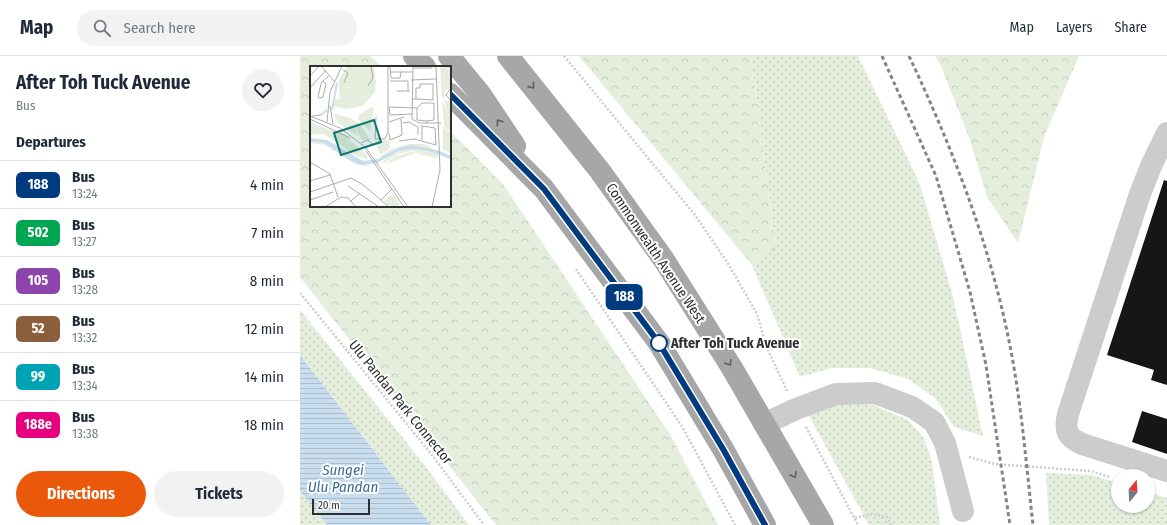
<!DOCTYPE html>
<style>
body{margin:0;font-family:"Fira Sans Condensed",sans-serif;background:#f2f2f3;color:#1f2937;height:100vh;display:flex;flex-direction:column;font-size:15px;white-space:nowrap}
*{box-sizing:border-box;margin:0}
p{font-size:13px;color:#747a83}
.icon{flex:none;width:22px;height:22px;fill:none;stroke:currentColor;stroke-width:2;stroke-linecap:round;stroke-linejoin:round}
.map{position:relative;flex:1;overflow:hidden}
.drawer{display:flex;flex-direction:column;background:#fff;width:300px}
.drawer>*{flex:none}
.badge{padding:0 8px;border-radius:6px;font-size:14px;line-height:26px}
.needle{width:26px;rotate:18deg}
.fabs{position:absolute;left:811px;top:413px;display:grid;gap:8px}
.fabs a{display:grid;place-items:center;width:44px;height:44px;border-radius:50%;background:#fff;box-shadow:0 1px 3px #0004;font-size:20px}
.scale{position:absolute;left:12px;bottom:10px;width:58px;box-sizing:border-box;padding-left:4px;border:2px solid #2f2f2f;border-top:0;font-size:11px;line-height:14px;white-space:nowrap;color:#2f2f2f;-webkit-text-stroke:3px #fff;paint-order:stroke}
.map>.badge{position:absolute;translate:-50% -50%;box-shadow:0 0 0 2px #fff}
h2{padding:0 16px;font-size:15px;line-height:36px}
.round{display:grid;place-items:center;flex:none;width:42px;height:42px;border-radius:21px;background:#f2f2f3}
.overview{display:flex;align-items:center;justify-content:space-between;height:68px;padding:0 16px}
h1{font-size:19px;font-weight:700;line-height:30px}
.primary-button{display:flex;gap:8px;margin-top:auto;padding:8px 16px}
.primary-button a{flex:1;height:46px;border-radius:24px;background:#ea580c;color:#fff;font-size:16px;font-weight:700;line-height:46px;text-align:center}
.primary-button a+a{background:#f2f2f3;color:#1f2937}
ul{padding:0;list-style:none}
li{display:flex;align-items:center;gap:12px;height:48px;padding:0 16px;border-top:1px solid #e0e1e3}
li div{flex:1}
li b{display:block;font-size:15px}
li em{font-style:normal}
li .badge{min-width:44px;font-weight:700;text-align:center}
header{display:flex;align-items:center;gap:24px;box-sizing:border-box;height:56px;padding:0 20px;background:#fff;border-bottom:1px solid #e0e1e3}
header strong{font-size:19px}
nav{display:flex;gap:22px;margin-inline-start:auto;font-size:14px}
.search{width:280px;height:36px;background:#f2f2f3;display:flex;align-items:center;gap:10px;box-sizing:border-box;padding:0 14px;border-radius:22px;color:#747a83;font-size:15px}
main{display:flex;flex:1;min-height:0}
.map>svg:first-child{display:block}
</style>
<header>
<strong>Map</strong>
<div class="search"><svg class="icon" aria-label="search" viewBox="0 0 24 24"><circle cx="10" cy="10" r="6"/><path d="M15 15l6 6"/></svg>Search here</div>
<nav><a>Map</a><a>Layers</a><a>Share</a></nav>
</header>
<main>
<section class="drawer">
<div class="overview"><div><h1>After Toh Tuck Avenue</h1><p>Bus</p></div><a class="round"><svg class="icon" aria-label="heart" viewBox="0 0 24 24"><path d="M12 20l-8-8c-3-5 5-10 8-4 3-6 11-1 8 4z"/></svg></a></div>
<h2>Departures</h2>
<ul>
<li><span class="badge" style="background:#003b80;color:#fff">188</span><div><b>Bus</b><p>13:24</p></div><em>4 min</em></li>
<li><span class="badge" style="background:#00a651;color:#fff">502</span><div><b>Bus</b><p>13:27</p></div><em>7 min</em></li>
<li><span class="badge" style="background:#8e44ad;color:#fff">105</span><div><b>Bus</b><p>13:28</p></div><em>8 min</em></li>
<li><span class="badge" style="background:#8b5e3c;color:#fff">52</span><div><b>Bus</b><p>13:32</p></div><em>12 min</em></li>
<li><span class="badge" style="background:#00a3b4;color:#fff">99</span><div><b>Bus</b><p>13:34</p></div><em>14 min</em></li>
<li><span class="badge" style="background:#e6007e;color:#fff">188e</span><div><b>Bus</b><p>13:38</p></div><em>18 min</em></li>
</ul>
<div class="primary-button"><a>Directions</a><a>Tickets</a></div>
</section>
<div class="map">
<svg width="867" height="469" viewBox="0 0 867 469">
<defs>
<pattern id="grass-dots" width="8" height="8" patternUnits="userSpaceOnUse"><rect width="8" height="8" fill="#e5eddc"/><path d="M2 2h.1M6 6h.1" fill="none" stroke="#c5ccbd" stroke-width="1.8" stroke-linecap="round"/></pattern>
<pattern id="forest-crowns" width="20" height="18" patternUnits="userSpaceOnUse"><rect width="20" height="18" fill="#e5eddc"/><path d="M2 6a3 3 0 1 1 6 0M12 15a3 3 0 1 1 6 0" fill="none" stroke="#c5ccbd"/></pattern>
<pattern id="water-rules" width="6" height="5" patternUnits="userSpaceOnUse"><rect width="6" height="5" fill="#c8dded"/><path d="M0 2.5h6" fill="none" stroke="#acbecc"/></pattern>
</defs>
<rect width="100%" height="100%" fill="#fff"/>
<!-- grass -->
<g fill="url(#grass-dots)">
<path d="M 451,0 L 558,0 L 619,126 L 653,240 L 683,380 L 654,371 L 636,343 L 608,323 L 570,312 L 532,312 L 500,321 L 452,209 L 476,192 Z"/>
<path d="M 0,254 L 123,407 L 169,469 L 131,469 L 0,299 Z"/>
<path d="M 538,347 L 573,349 L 608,364 L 624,382 L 632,406 L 640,469 L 569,469 L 508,358 Z"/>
<path d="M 746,417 L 792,419 L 818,427 L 818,450 L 848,450 L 848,436 L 867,442 L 867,469 L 749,469 Z"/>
<path d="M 0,435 L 27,469 L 0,469 Z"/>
</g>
<!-- forest -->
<g fill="url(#forest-crowns)">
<path d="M 0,0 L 70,0 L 83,11 L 11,11 L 11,150 L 150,150 L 150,75 L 203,128 L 371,380 L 418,469 L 196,469 L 0,221 Z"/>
<path d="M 279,0 L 451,0 L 476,192 L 452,209 Z"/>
<path d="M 635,0 L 779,0 L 744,81 L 718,187 L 687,141 L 670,84 L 641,10 Z"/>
</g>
<!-- water -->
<path fill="url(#water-rules)" d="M 0,299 L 131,469 L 27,469 L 0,435 Z"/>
<!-- building -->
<g fill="#161616">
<path d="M 864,124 L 867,125 L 867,329 L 851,324 L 854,314 L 807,299 Z"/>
<path d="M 842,355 L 867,363 L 867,398 L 832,386 Z"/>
</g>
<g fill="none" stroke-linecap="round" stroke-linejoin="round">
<!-- path -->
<g stroke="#ccc" stroke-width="2.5" stroke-dasharray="2 2" stroke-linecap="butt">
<path d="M 264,0 L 395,159 L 429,209 L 457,258 L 467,292 L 487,335"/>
<path d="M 276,213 L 383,372 L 435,469"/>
<path d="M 0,237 L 132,399 L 184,469"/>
<path d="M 506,371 L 558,469"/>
<path d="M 669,401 L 695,408 L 790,415 L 810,421"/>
<path d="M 555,462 L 572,458 L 587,461 L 591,469"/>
</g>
<!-- minor -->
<g stroke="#ccc" stroke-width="22">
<path d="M 867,77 L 851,110 L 840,138 L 768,358 C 764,375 767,381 782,388 L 867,415"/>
<path d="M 464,368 L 496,353 L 536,338 L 575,337 L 612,351 L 634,366 L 645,387 L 663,455"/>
</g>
<!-- major -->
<g stroke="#a7a7a7" stroke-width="22">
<path d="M 114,0 L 125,11"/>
<path d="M 149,0 L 181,39 L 215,90"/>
<path d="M 208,0 L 300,115 L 364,204 L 432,312 L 523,469"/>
<path d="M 150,38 L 244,133 L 359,287 L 423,393 L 465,469"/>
</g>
<!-- rail -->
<g stroke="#848484" stroke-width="3" stroke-dasharray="4 3" stroke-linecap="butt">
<path d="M 582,0 L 636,120 L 670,236 L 686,309 L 710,469"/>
<path d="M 609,0 C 651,89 688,183 708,280 C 721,342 726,406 733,469"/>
</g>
</g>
<!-- one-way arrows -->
<defs><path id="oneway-chevron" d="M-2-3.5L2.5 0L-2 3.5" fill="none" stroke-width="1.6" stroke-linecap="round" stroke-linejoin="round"/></defs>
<g stroke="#5f5f5f">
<use href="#oneway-chevron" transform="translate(232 30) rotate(51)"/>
<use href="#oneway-chevron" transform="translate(199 66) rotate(-124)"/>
<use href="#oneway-chevron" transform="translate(429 307) rotate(58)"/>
<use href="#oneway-chevron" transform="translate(494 419) rotate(60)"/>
</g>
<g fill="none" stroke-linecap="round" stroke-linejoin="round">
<defs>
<path id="line" d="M 150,38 L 244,133 L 359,287 L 423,393 L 465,469"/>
</defs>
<!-- line casing -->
<use href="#line" stroke="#fff" stroke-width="9"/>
<!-- line -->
<use href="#line" stroke="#003b80" stroke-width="6"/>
</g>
<!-- markers -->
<circle fill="#fff" stroke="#003b80" stroke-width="2" cx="359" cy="287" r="8"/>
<g text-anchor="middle" stroke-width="4" stroke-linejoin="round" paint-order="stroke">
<!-- street labels -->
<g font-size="14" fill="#2f2f2f" stroke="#fff">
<text transform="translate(356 197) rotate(56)" y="5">Commonwealth Avenue West</text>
<text transform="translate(101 346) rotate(51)" y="5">Ulu Pandan Park Connector</text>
</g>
<!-- stop labels -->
<g font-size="14" font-weight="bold" fill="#2f2f2f" stroke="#fff" text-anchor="start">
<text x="371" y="292">After Toh Tuck Avenue</text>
</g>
<!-- water labels -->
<g font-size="15" font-style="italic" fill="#3a6e94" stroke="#fff">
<text x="43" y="419">Sungei<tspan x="43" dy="17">Ulu Pandan</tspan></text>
</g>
</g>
<!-- overview -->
<g transform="translate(10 10)">
<rect width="141" height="141" fill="#fff"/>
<path d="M 37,0 L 64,0 L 65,11 L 56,29 L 50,34 L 50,27 L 43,21 L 29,22 L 29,14 ZM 134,34 L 141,36 L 140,64 L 137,65 L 134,60 L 137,58 L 138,46 ZM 39,51 L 49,58 L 61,74 L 52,74 ZM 133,60 L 137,66 L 140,65 L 141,87 L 133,84 ZM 79,74 L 80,82 L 70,89 L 65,75 ZM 7,75 L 16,77 L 44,96 L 62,100 L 47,99 L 15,79 L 0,77 ZM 98,78 L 114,78 L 128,85 L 101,79 L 89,82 L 72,92 L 71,90 L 81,83 ZM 101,83 L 115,84 L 128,89 L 128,92 L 111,86 L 100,85 L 86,89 L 74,97 L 73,95 L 83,88 ZM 83,128 L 90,138 L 87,141 L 78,139 L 74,135 Z" fill="#e5eddc"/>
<path d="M 130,0 L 141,0 L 141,21 L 135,25 L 134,32 L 132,33 ZM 63,11 L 66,15 L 65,26 L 52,40 L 36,43 L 23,40 L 24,34 L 30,33 L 29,22 L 43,21 L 50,27 L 51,34 L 56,29 ZM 132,34 L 138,46 L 137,58 L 134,60 ZM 62,41 L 64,42 L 60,65 L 48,53 L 50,48 ZM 23,47 L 41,53 L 48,70 L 28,57 ZM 0,56 L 35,70 L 58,90 L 57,93 L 45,89 L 14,68 L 0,69 ZM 101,86 L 114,87 L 128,93 L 106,87 L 75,98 L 86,90 Z" fill="#e5eddc"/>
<path d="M 0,72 L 17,74 L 53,95 L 68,93 L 89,82 L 101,79 L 130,85 L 141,90 L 141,93 L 115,84 L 101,83 L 87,86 L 67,97 L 52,99 L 41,95 L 13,76 L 0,76 Z" fill="#c8dded"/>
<path fill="none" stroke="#c8dded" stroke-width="2" d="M 22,44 L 27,17"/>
<path fill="none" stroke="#acacac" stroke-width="1" d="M 11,0 L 25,16M 80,0 L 81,12 L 90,12 L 91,6M 103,0 L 102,53 L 109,57 L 131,57M 103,2 L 122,2M 33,4 L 38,7 L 34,17M 80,6 L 102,6M 0,10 L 9,0M 101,14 L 126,13M 13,15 L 16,18 L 13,31 L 10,32 L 8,31 L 11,18 L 12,16 L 13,15 L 18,11 L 18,10M 80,15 L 98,15 L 98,25M 58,20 L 63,12 L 61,0M 0,22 L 15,5M 141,22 L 136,29 L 141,35M 87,25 L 100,25M 102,33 L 106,33 L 106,22 L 110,22 L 110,18 L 123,18 L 123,34 L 106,33M 20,40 L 23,58M 107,42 L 107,54 L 117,55M 102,48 L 80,49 L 79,41 L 107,42 L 112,37 L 124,37 L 124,54 L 117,55 L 117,57M 0,50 L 30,62 L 56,82 L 98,141M 2,50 L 11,49 L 17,44M 66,51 L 65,73 L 75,73 L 78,66 L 78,0M 0,53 L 40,72M 17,56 L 20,26 L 32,0M 79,56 L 94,51M 93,57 L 99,56 L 108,61 L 108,69M 112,59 L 112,74M 79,67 L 80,74 L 92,69 L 91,53M 89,75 L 104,73 L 126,79 L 125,62 L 112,60M 51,77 L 58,74 L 62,78M 56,85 L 94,141M 0,96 L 20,108 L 28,131M 0,115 L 20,109M 38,120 L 69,141M 0,126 L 41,112 L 52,118 L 79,141M 0,134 L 23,126M 71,134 L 82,123M 41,135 L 50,127M 15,141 L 31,131 L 38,132 L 46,141M 122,141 L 130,104 L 126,0"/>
<path fill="#0f766e" fill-opacity="0.15" stroke="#0f766e" stroke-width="2" d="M 64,54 L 71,76 L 31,89 L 24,67 Z"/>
<rect width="141" height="141" fill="none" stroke="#2f2f2f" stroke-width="2"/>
</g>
</svg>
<div class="fabs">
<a><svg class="needle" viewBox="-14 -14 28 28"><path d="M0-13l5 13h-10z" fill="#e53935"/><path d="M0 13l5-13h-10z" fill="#747a83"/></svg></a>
</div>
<div class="scale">20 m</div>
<b class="badge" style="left:324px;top:241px;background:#003b80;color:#fff">188</b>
</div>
</main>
